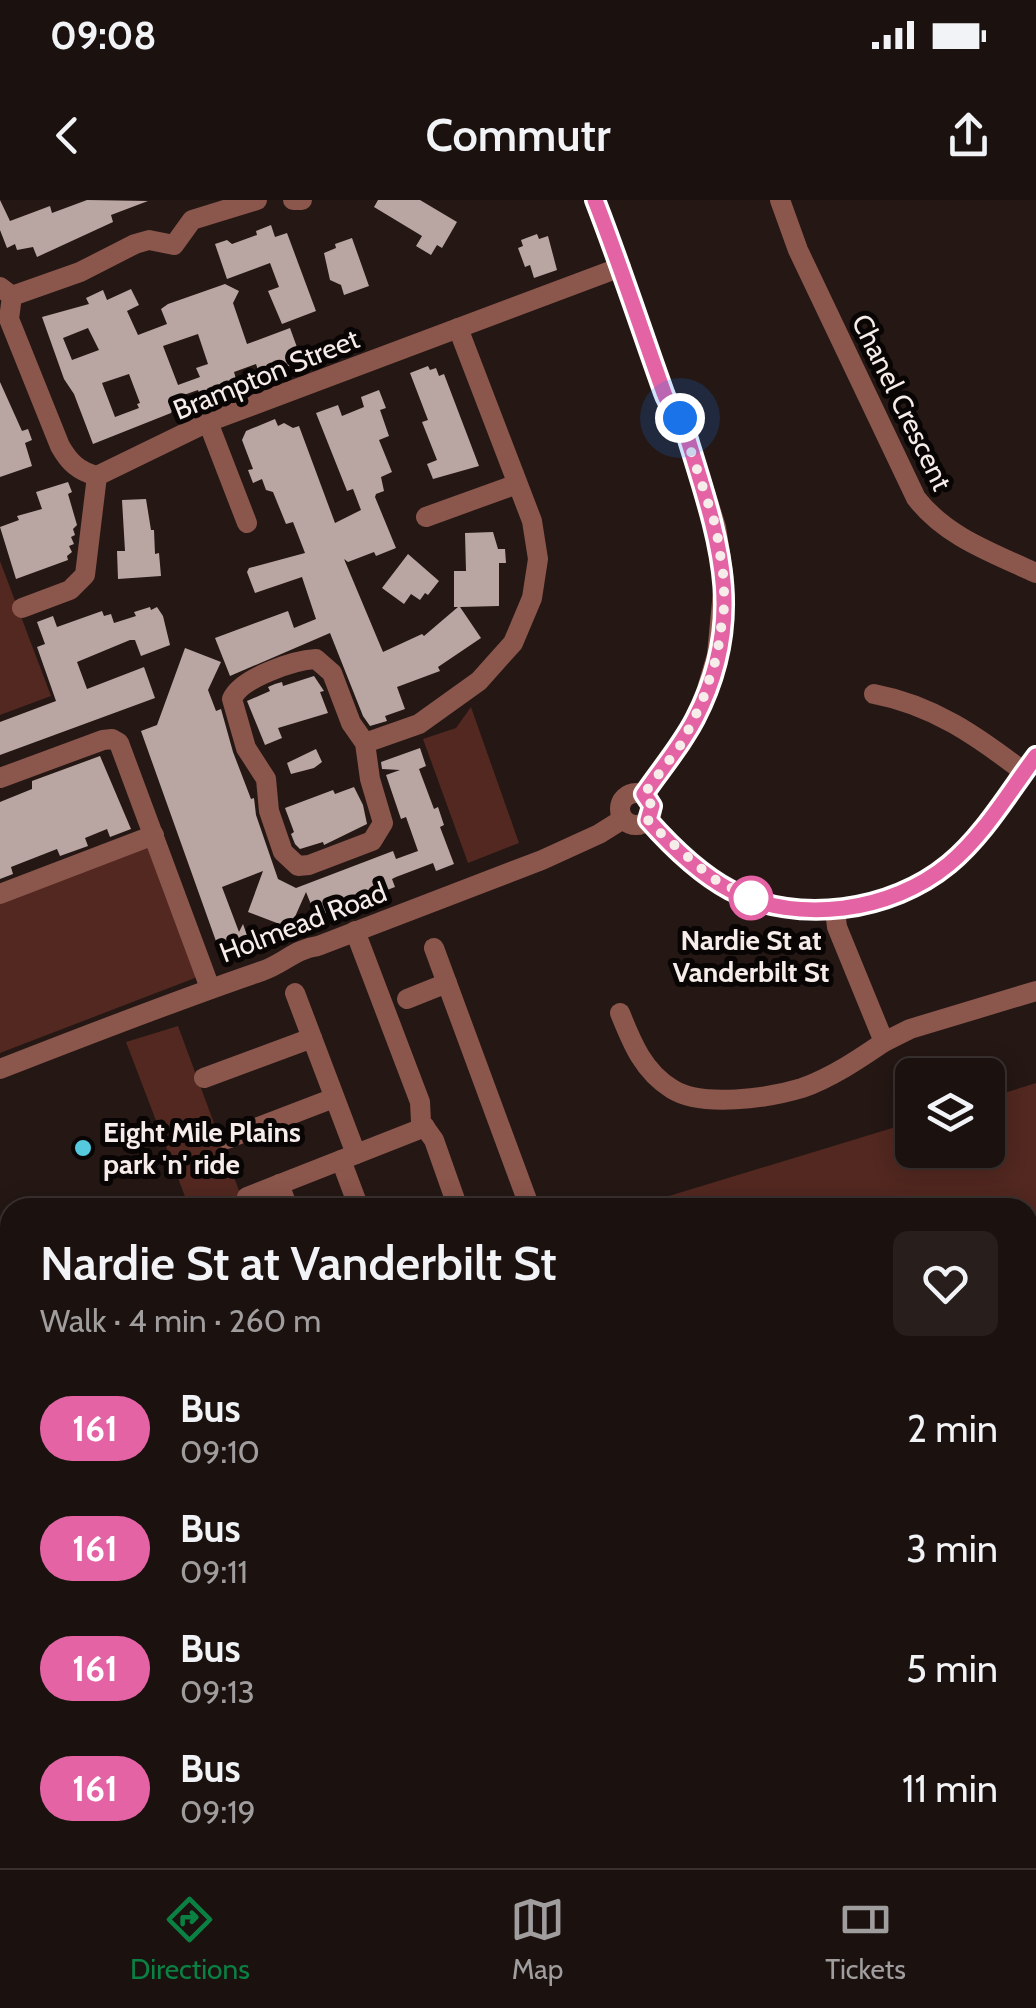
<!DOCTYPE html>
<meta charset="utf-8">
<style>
body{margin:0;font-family:Cabin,sans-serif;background:#281f1d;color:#f1f3f6;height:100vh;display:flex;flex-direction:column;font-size:38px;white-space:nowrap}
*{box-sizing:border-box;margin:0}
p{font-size:32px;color:#a09d9e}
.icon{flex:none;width:55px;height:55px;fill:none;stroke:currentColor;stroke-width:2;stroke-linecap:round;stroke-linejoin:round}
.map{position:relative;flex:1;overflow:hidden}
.panel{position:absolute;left:0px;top:998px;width:1038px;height:672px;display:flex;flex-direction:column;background:#1b110f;border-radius:30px 30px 0 0;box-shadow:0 5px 25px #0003,0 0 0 2px #39312f}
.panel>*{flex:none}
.badge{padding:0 20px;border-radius:32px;font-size:35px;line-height:65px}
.fabs{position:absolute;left:895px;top:858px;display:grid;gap:20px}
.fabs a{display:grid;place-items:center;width:110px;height:110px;border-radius:15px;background:#1b110f;box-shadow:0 5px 25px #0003,0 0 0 2px #39312f;font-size:50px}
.you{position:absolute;width:50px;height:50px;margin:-25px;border:8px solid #fff;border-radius:50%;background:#1a73e8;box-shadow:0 0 0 15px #1a73e833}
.map>.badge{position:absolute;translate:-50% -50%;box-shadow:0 0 0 5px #fff}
.round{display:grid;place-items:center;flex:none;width:105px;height:105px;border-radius:15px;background:#281f1d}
.head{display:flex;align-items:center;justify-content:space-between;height:170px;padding:0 40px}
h1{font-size:48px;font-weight:600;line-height:75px}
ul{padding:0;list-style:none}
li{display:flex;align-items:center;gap:30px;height:120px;padding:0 40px}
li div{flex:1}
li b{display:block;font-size:38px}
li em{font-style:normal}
li .badge{min-width:110px;font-weight:700;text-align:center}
.status{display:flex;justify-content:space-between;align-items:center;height:70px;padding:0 50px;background:#1b110f;direction:ltr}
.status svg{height:28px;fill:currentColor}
header{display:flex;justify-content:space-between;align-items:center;height:130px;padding:0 40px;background:#1b110f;font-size:45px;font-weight:600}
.dock{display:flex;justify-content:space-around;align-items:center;height:140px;border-top:2px solid #39312f;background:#1b110f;font-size:28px;color:#a09d9e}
.dock a{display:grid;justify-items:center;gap:5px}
.dock .active{color:#0b8043}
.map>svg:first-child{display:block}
</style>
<div class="status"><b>09:08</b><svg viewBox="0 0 49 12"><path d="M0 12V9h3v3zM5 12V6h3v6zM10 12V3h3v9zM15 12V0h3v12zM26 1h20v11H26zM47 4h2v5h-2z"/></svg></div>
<header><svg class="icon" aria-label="back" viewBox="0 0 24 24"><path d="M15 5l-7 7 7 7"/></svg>Commutr<svg class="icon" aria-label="share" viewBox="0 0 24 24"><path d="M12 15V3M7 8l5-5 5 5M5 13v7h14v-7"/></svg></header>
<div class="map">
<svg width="1036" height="1668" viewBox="0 0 1036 1668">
<rect width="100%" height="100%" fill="#241714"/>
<!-- green -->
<g fill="#522820">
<path d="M 0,361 L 51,496 L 0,515 Z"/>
<path d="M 471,507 L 519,643 L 468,663 L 423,539 L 456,528 Z"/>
<path d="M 145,647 L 149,648 L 196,773 L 195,778 L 0,853 L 0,701 Z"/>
<path d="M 178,826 L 245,1007 L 189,1007 L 126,842 Z"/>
<path d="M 1036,883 L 1036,1322 L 1028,1324 L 1028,1008 L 633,1007 L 912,922 L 912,950 L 988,950 L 988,898 Z"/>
<path d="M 0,1096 L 10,1097 L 10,1139 L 0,1138 Z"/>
<path d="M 0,1219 L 10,1220 L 10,1571 L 0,1580 Z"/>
<path d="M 1036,1437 L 1036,1540 L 1028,1542 L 1028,1439 Z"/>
<path d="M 1036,1555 L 1036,1668 L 681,1668 L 694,1660 L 1028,1660 L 1028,1556 Z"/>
<path d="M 431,1660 L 676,1660 L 663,1668 L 410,1668 Z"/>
</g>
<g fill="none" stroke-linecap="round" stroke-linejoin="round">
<!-- stream -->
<g stroke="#946158" stroke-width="4">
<path d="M 1028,1145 L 1036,1140"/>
<path d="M 0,1494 L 10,1494"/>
</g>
</g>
<!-- building -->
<g fill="#b9a6a2" fill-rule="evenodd">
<path d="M 0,0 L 10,21 L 50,6 L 52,13 L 87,0 L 148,1 L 111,15 L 113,22 L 37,57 L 33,47 L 17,50 L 15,44 L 7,48 L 0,30 Z"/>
<path d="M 378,0 L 420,0 L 457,22 L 442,48 L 437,45 L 431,55 L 416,46 L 422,36 L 374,7 Z"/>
<path d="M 271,25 L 275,37 L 287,33 L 316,111 L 282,124 L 268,91 L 279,87 L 270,63 L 227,79 L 215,44 L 227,40 L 232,44 L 257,35 L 256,31 Z"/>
<path d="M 537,34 L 539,39 L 548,36 L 557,70 L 534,78 L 530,65 L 525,67 L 518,48 L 523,46 L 521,40 Z"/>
<path d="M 352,38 L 369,86 L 344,95 L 341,85 L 330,80 L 324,53 L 336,48 L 335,44 Z"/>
<path d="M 225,84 L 239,91 L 233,103 L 247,144 L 290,128 L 302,161 L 260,176 L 256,164 L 234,172 L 238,186 L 200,195 L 198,190 L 178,197 L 171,213 L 93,244 L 74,194 L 64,179 L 42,117 L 89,104 L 86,98 L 103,90 L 107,100 L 131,89 L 139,105 L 127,111 L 138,135 L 167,124 L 161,109 L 168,104 ZM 88,128 L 99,150 L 72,160 L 63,138 ZM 198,134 L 208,164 L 196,168 L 200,177 L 178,185 L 163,146 ZM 129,174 L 140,203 L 137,204 L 139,208 L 115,217 L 102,183 Z"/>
<path d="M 428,166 L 430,170 L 436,168 L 439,176 L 444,174 L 479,266 L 433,279 L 427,264 L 437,260 L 422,222 L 428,220 L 410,173 Z"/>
<path d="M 0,182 L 22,231 L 28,229 L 32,240 L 25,243 L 32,266 L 0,277 Z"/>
<path d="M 379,190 L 386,208 L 380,210 L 389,236 L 379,240 L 392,272 L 381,277 L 384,291 L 376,294 L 375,297 L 396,348 L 376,356 L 374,352 L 348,362 L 344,359 L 383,452 L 422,434 L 424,436 L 458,407 L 454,407 L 454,371 L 466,371 L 465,333 L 493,332 L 498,349 L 505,349 L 506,363 L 499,363 L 499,406 L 460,407 L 481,438 L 438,467 L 440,471 L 397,487 L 405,509 L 385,516 L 387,521 L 370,526 L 363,516 L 330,433 L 230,476 L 215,438 L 288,411 L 294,428 L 316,419 L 302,377 L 255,393 L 247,372 L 249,368 L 305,353 L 293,322 L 286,324 L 273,292 L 266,290 L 262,279 L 253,283 L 248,270 L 253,269 L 242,240 L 246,231 L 275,219 L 278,226 L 284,223 L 293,228 L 299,226 L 335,323 L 361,310 L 353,289 L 347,291 L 316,213 L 338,205 L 342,216 L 364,207 L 361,197 Z"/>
<path d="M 68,282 L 72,292 L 68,294 L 77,325 L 73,329 L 75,335 L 71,337 L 74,344 L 69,346 L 72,352 L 67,356 L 68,360 L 16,379 L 0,327 L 19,320 L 17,316 L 42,309 L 36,292 Z"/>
<path d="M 146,299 L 151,330 L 154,330 L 155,354 L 159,353 L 161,376 L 118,379 L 117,351 L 125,351 L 122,300 Z"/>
<path d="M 408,354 L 439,381 L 428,395 L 425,393 L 420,400 L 411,394 L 404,404 L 382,388 Z"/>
<path d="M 150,407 L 151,410 L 157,407 L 163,416 L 170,445 L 141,456 L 135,440 L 130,440 L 77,462 L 87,489 L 144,467 L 155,498 L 0,555 L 0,522 L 56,501 L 37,447 L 45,444 L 37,422 L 53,416 L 57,427 L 102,411 L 104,416 L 111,414 L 114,423 L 136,416 L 134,412 Z"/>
<path d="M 185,448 L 221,462 L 208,490 L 216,511 L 221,509 L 233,552 L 251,599 L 254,598 L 256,615 L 278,679 L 296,688 L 393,651 L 396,659 L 418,651 L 406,617 L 401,619 L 386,575 L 400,570 L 382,569 L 381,562 L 420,548 L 426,566 L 419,569 L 434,609 L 438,607 L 444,625 L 440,627 L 454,664 L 436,671 L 433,663 L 396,677 L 392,679 L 395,687 L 316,717 L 306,692 L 290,728 L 248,712 L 263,671 L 222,687 L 239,732 L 243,724 L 250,744 L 243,746 L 245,750 L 222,758 L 141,531 L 157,525 Z"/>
<path d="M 314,476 L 324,491 L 320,492 L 328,513 L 278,528 L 282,538 L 265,545 L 247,501 L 270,491 L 268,487 L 275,484 L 282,482 L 283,486 Z"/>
<path d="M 316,549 L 322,562 L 314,568 L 291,574 L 287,563 Z"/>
<path d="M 100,556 L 131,629 L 110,637 L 107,629 L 85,638 L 88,646 L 60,656 L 57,649 L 11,667 L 13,674 L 0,679 L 0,602 L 32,589 L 32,581 Z"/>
<path d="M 354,587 L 363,605 L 367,624 L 324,645 L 323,642 L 300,649 L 295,644 L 291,634 L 294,632 L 285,608 L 333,590 L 335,594 Z"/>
</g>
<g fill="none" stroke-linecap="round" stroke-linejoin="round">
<!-- minor -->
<g stroke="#8b564c" stroke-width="20">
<path d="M 293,0 L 302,0"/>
<path d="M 595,0 L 667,199 L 685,230 L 716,327 L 724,380 L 717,455 L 703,502 L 682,543 L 644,594"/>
<path d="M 780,0 L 798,50 L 916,298 C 946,337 993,353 1036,373"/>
<path d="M 0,87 L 12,96 L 9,119 L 60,246 C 69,262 78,271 97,276 L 208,222 L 621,67"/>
<path d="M 12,96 L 80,72 L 135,44 L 149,40 L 174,45 L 192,20 L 257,0"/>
<path d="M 208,222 L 247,323"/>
<path d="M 426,317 L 517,284"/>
<path d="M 22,408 L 70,390 L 85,375 L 97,276"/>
<path d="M 316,459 L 332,473 L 351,523 L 365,543 L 370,579 L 383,623 L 372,641 L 309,665 L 298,666 L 283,652 L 269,611 L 266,579 L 246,548 L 232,499 C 241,478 294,460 316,459 Z"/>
<path d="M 874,494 C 933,505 977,536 1024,572"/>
<path d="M 365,543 L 419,524 L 479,481 L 513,443 L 532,398 L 538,359 L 532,321 L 458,128"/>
<path d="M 0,578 L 103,540 L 112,539 L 119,543 L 210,788"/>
<circle cx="636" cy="609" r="16"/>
<path d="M 648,620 C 671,646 700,674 730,690 C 798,725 891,712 949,664 C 984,634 1009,592 1036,556"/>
<path d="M 0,694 L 154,635"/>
<path d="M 835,710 L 837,727 L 884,842 L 910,829 L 1036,791"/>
<path d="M 355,731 L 420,902 L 421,922 L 434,940 L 458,1008"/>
<path d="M 434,748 L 530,1008"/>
<path d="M 295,793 L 356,954"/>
<path d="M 407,799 L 447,783"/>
<path d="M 620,813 C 632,843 643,871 672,889 C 702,908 769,898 802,888 C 831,878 859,859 884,842"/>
<path d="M 0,869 C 87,835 174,801 262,771 C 283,764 295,749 318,746 L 542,660 L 599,634 L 623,619"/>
<path d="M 204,878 L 312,838"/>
<path d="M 227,939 L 334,898"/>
<path d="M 341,960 L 359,1008"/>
<path d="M 279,984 L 288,1008"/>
<path d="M 247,997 L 425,927"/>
</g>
<!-- highway -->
<g stroke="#fac4b9" stroke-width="30">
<path d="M 0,1166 L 10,1167"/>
<path d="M 0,1190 L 10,1191"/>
<path d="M 1028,1372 L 1036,1370"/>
<path d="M 1028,1407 L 1036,1405"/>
<path d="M 0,1649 L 10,1646"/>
<path d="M 77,1668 L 106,1660"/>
<path d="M 245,1668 L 263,1660"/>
</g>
</g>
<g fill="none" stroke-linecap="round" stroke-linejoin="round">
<defs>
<path id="line" d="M 595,0 C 620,64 641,129 664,193 C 669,208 681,218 686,233 C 717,335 749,415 695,519 C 681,546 661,569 644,594 L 652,606 L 648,620 C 671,646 700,674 730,690 C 798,725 891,712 949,664 C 984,635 1009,592 1036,556"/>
</defs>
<!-- line casing -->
<use href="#line" stroke="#fff" stroke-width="22"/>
<!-- line -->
<use href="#line" stroke="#e463a4" stroke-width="15"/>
<!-- walk -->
<path stroke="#f6ecea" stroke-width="10" stroke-dasharray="0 18" d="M 680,218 L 716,327 L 724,380 L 724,408 L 717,456 L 702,502 L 682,543 L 644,594 L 652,606 L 648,620 L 656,629 L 712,678 L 751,698"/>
</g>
<!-- markers -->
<circle fill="#fff" stroke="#e463a4" stroke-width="5" cx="751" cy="698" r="20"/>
<circle fill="#55cadf" stroke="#090504" stroke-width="4" cx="83" cy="948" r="10"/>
<g text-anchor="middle" stroke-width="10" stroke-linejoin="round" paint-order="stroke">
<!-- street labels -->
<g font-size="28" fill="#f6ecea" stroke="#090504">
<text transform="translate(266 174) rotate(-22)" y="10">Brampton Street</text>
<text transform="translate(902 202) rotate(64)" y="10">Chanel Crescent</text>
<text transform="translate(303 722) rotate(-21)" y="10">Holmead Road</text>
</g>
<!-- stop labels -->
<g font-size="28" font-weight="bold" fill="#f6ecea" stroke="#090504">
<text x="751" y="750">Nardie St at<tspan x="751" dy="32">Vanderbilt St</tspan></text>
</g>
<!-- poi labels -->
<g font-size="28" font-weight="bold" fill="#f6ecea" stroke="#090504" text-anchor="start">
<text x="103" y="942">Eight Mile Plains<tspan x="103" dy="32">park 'n' ride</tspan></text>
</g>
</g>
</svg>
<div class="fabs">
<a><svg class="icon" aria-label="layers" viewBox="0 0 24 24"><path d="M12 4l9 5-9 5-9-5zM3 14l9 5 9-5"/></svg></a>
</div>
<div class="you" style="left:680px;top:218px"></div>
<section class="panel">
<div class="head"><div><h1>Nardie St at Vanderbilt St</h1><p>Walk · 4 min · 260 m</p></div><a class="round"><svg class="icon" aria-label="heart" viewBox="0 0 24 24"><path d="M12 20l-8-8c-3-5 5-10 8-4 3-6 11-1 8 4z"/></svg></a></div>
<ul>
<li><span class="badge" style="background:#e463a4;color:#fff">161</span><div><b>Bus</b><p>09:10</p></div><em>2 min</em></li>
<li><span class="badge" style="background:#e463a4;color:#fff">161</span><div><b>Bus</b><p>09:11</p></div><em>3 min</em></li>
<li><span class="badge" style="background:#e463a4;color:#fff">161</span><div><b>Bus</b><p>09:13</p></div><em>5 min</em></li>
<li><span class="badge" style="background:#e463a4;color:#fff">161</span><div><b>Bus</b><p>09:19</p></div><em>11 min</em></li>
</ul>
</section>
</div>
<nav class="dock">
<a class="active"><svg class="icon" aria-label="directions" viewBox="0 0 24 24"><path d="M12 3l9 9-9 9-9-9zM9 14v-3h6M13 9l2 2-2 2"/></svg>Directions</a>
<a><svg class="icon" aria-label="map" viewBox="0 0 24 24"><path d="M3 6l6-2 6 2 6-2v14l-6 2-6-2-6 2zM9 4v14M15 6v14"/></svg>Map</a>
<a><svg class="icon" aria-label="tickets" viewBox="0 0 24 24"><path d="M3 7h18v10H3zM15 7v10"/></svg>Tickets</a>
</nav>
